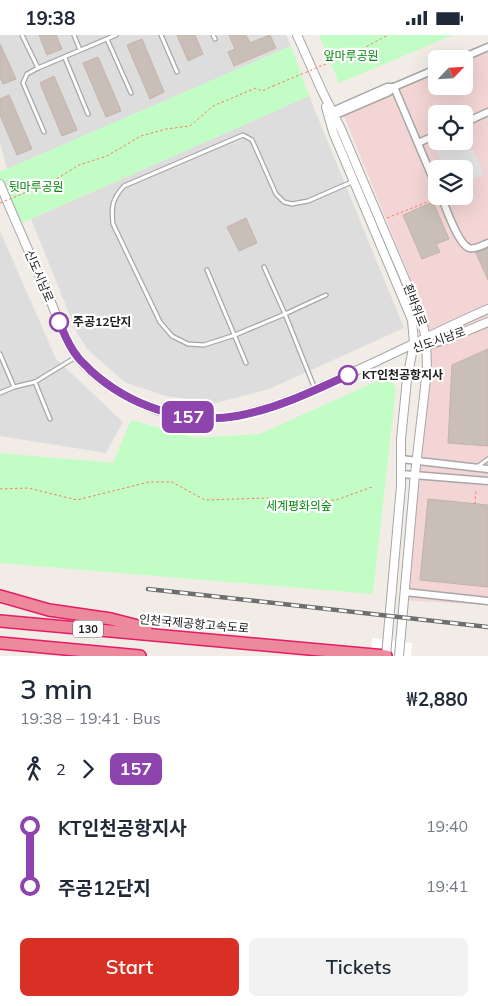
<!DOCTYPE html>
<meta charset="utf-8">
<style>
body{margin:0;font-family:Mulish,"Noto Sans KR",sans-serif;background:#f2f2f3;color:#1f2937;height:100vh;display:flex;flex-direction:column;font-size:19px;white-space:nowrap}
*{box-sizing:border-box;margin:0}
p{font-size:16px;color:#747a83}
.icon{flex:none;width:28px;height:28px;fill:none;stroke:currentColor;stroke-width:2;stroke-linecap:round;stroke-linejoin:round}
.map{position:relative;height:621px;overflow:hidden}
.details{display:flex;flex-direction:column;background:#fff;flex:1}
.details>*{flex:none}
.badge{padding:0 10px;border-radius:8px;font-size:18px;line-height:32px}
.needle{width:32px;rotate:65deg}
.tools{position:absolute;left:428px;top:15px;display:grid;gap:10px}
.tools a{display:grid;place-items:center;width:45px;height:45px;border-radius:8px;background:#fff;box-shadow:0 5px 20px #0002;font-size:25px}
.map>.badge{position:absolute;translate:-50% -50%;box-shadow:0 0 0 2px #fff}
.legs{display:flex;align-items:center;gap:8px;height:55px;padding:0 20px;font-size:16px}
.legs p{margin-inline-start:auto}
.summary{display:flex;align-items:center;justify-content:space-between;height:85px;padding:0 20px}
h1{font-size:28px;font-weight:600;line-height:38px}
.primary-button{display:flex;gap:10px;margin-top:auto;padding:10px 20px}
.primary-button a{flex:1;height:58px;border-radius:8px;background:#d93025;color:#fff;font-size:20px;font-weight:600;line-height:58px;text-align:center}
.primary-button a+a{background:#f2f2f3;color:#1f2937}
ul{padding:0 20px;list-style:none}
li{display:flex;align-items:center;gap:18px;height:60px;font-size:19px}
li i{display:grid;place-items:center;width:8px;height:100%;margin:0 6px;background:currentColor}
li i::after{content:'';width:12px;height:12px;margin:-6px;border:4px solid;border-radius:50%;background:#fff}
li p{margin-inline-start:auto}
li:first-child i{background:linear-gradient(#0000 50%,currentColor 0)}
li:last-child i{background:linear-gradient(currentColor 50%,#0000 0)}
.status{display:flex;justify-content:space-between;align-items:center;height:35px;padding:0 25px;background:#fff;direction:ltr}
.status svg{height:14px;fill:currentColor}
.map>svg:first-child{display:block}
</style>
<div class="status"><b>19:38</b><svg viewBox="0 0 49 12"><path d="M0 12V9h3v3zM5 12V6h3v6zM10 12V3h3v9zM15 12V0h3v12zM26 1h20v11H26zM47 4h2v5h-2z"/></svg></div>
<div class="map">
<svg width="488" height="621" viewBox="0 0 488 621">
<rect width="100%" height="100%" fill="#f1ede6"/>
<!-- residential -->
<g fill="#dedddd">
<path d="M 0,0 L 286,0 L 291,11 L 7,134 L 0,108 Z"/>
<path d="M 309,61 L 404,293 L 269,354 L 216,368 L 166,361 L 126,348 L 88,315 L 77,298 L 31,184 Z"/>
<path d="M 0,196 L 56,324 L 123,387 L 106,418 L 0,401 Z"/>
</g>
<!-- commercial -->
<path fill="#f2d5d4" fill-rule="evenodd" d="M 488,9 L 488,570 L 400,565 L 427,284 L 341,74 L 436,32 L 436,51 L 464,51 L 464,24 L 455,24 ZM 436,79 L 464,79 L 464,106 L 436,106 ZM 436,134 L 464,134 L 464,161 L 436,161 Z"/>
<!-- park -->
<g fill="#c1fdc4">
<path d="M 319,0 L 453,0 L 339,48 Z"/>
<path d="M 291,11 L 309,61 L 17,190 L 0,149 L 0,137 Z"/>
<path d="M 388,341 L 396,353 L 373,559 L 0,528 L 0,418 L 113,428 L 131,385 L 196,403 L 260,399 Z"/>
</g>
<!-- parking -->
<path fill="#e4e4e4" d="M 466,99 L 484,139 L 464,148 L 464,134 L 445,134 L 437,117 L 439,111 L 449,106 L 464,106 L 464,100 Z"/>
<!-- pier -->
<path fill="#fff" d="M 372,603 L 412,608 L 411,621 L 371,621 Z"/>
<!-- building -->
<g fill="#c9bfb8" stroke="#c4b3a7">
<path d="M 39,0 L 56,0 L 62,14 L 47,20 Z"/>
<path d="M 177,0 L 195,0 L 203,19 L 188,26 Z"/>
<path d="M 229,0 L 246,0 L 250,8 L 270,0 L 276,13 L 234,31 L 228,17 L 235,14 Z"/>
<path d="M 142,4 L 164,57 L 150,64 L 127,10 Z"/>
<path d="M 0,9 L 16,44 L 3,49 L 0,42 Z"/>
<path d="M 98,22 L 121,76 L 106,82 L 83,28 Z"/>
<path d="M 54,41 L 77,95 L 62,101 L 40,48 Z"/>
<path d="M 9,60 L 32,114 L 17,120 L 0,80 L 0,64 Z"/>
<path d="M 433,167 L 449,204 L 436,209 L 440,217 L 422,224 L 403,180 Z"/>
<path d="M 246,183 L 257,208 L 239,216 L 227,192 Z"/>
<path d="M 488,213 L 488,245 L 476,218 Z"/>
<path d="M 488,314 L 488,411 L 448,408 L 452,330 Z"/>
<path d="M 428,464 L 488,470 L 488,552 L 420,545 Z"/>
</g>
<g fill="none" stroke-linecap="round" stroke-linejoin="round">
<defs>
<g id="service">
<path d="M 22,0 L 38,33"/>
<path d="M 74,0 L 80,15"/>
<path d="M 161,0 L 177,37"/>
<path d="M 213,0 L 215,4"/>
<path d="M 107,4 L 131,58"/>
<path d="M 65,23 L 88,79"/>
<path d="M 44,97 L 23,48 L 27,39 L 38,33 L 116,0"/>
<path d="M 264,232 L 285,279 L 235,300 L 204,310 L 188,309 L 172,301 L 160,287 L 113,189 C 111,172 112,164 124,151 L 243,100 L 252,105 L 276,159 L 284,167 L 292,169 L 308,166 L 354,146"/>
<path d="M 207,235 L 246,328"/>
<path d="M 0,319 L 14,352 L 35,347 L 76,322"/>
<path d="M 35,347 L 50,384"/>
<path d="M 315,354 L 285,279 L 326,260"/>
<path d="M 0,358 L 14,352"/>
<path d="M 477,432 L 488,424"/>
</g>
<g id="minor">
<path d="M 460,24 L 488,12"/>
<path d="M 394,52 L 436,151"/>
<path d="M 328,78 L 387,52 L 394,52"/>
<path d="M 331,82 L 389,57 L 394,52 L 436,34"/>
<path d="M 464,88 L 488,77"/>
<path d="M 418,108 L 436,100"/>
<path d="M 441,161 C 446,173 458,209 469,213 C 475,215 483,210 488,208"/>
<path d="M 427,311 L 443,306"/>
<path d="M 401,424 L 488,434"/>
<path d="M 401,439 L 488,446"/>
<path d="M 405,557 L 488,566"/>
</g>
<g id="tertiary">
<path d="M 297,0 L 322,56 L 341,94 L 421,282 L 426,303 L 427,335 L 415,439 L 399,621"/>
<path d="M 326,72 L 333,97 L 412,285 L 414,308 L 407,344 L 401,404 L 401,451 L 386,621"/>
<path d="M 0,149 C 16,188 34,228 51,267 C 58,284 66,308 77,322 C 105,356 166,387 211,384 C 257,381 299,362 340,343 C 390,321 438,296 488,274"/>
<path d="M 443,306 L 488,287"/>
</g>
<g id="motorway">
<path d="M 0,561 L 49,575 L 111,584 L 146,593"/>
<path d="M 0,586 L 386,621"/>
<path d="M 0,608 L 140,621"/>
</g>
</defs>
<!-- service casing -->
<use href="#service" stroke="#a7a7a7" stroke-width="5.5"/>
<!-- minor casing -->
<use href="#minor" stroke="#a7a7a7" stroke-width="9"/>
<!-- tertiary casing -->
<use href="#tertiary" stroke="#a7a7a7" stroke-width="10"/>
<!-- motorway casing -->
<use href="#motorway" stroke="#e61b65" stroke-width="14"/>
<!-- path -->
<g stroke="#ff7568" stroke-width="1" stroke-dasharray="2.5 2.5" stroke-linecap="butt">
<path d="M 362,14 L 388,0"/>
<path d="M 34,154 L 55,145 L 79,130 L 107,121 L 141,101 L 166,94 L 190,91 L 213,71 L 256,53 L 262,56 L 273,51"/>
<path d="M 387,183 L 435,164"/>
<path d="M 0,454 L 28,453 L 77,465 L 149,447 L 172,447 L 205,465 L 266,463 L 288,466 L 336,465 L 372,452"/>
<path d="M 475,469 L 476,454"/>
</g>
<!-- service -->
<use href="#service" stroke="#fff" stroke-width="3"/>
<!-- minor -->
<use href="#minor" stroke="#fff" stroke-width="6"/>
<!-- tertiary -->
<use href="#tertiary" stroke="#fff" stroke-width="8"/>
<!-- motorway -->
<use href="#motorway" stroke="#ed899d" stroke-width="11"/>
<defs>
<path id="rail" d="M 148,554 L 488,592"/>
</defs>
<!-- rail casing -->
<use href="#rail" stroke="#6e6e6e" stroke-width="4.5"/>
<!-- rail -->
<use href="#rail" stroke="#fff" stroke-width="2.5" stroke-dasharray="8" stroke-linecap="butt"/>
<!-- path-bridge -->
<g stroke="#ff7568" stroke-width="1" stroke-dasharray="2.5 2.5" stroke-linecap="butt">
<path d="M 273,51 L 362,14"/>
<path d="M 0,168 L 34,154"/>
</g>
</g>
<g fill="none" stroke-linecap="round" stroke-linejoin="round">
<defs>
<path id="line-1" d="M 59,287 C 64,298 69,312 77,321 C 80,326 86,330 90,335 C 129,371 185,390 237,381 C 276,374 313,356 348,340"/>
</defs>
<!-- line-1 casing -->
<use href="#line-1" stroke="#fff" stroke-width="11"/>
<!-- line-1 -->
<use href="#line-1" stroke="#8e44ad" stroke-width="8"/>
</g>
<!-- markers -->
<g fill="#fff" stroke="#8e44ad" stroke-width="2.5">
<circle cx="59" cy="287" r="9"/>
<circle cx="348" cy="340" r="9"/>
</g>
<g text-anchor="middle" stroke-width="4.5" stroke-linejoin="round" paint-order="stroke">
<!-- shield labels -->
<rect fill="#fff" stroke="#636363" stroke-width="1" x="73" y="585.5" width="30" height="17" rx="4"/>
<g font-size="11" font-weight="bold" fill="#202020">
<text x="88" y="598">130</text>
</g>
<!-- park labels -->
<g font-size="12" fill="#05870d" stroke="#fff">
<text x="351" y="25">앞마루공원</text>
<text x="36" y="156">뒷마루공원</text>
<text x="299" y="475">세계평화의숲</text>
</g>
<!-- street labels -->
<g font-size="12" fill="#202020" stroke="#fff">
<text transform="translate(39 241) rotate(67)" y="4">신도시남로</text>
<text transform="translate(415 270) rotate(69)" y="4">흰바위로</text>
<text transform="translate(439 305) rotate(-19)" y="4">신도시남로</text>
<text transform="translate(194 589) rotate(5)" y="4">인천국제공항고속도로</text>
</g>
<!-- stop labels -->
<g font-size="12" font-weight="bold" fill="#202020" stroke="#fff" text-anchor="start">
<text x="73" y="291">주공12단지</text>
<text x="362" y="344">KT인천공항지사</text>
</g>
</g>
</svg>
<div class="tools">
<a><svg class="needle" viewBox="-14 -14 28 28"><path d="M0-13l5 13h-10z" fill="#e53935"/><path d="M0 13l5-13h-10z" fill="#747a83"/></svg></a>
<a><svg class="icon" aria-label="locate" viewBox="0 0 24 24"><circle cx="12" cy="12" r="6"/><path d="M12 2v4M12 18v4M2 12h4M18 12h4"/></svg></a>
<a><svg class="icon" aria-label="layers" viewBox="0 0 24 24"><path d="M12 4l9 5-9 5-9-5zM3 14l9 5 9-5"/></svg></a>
</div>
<b class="badge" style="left:188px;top:382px;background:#8e44ad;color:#fff">157</b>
</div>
<section class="details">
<div class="summary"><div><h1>3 min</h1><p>19:38 – 19:41 · Bus</p></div><b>₩2,880</b></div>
<div class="legs"><svg class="icon" aria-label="walk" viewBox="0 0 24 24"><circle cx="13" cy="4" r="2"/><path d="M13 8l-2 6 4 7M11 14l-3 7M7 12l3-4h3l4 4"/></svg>2<svg class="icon" aria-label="forward" viewBox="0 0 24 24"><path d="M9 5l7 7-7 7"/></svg><b class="badge" style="background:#8e44ad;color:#fff">157</b></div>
<ul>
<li><i style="color:#8e44ad"></i><b>KT인천공항지사</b><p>19:40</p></li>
<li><i style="color:#8e44ad"></i><b>주공12단지</b><p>19:41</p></li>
</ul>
<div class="primary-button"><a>Start</a><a>Tickets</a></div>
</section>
